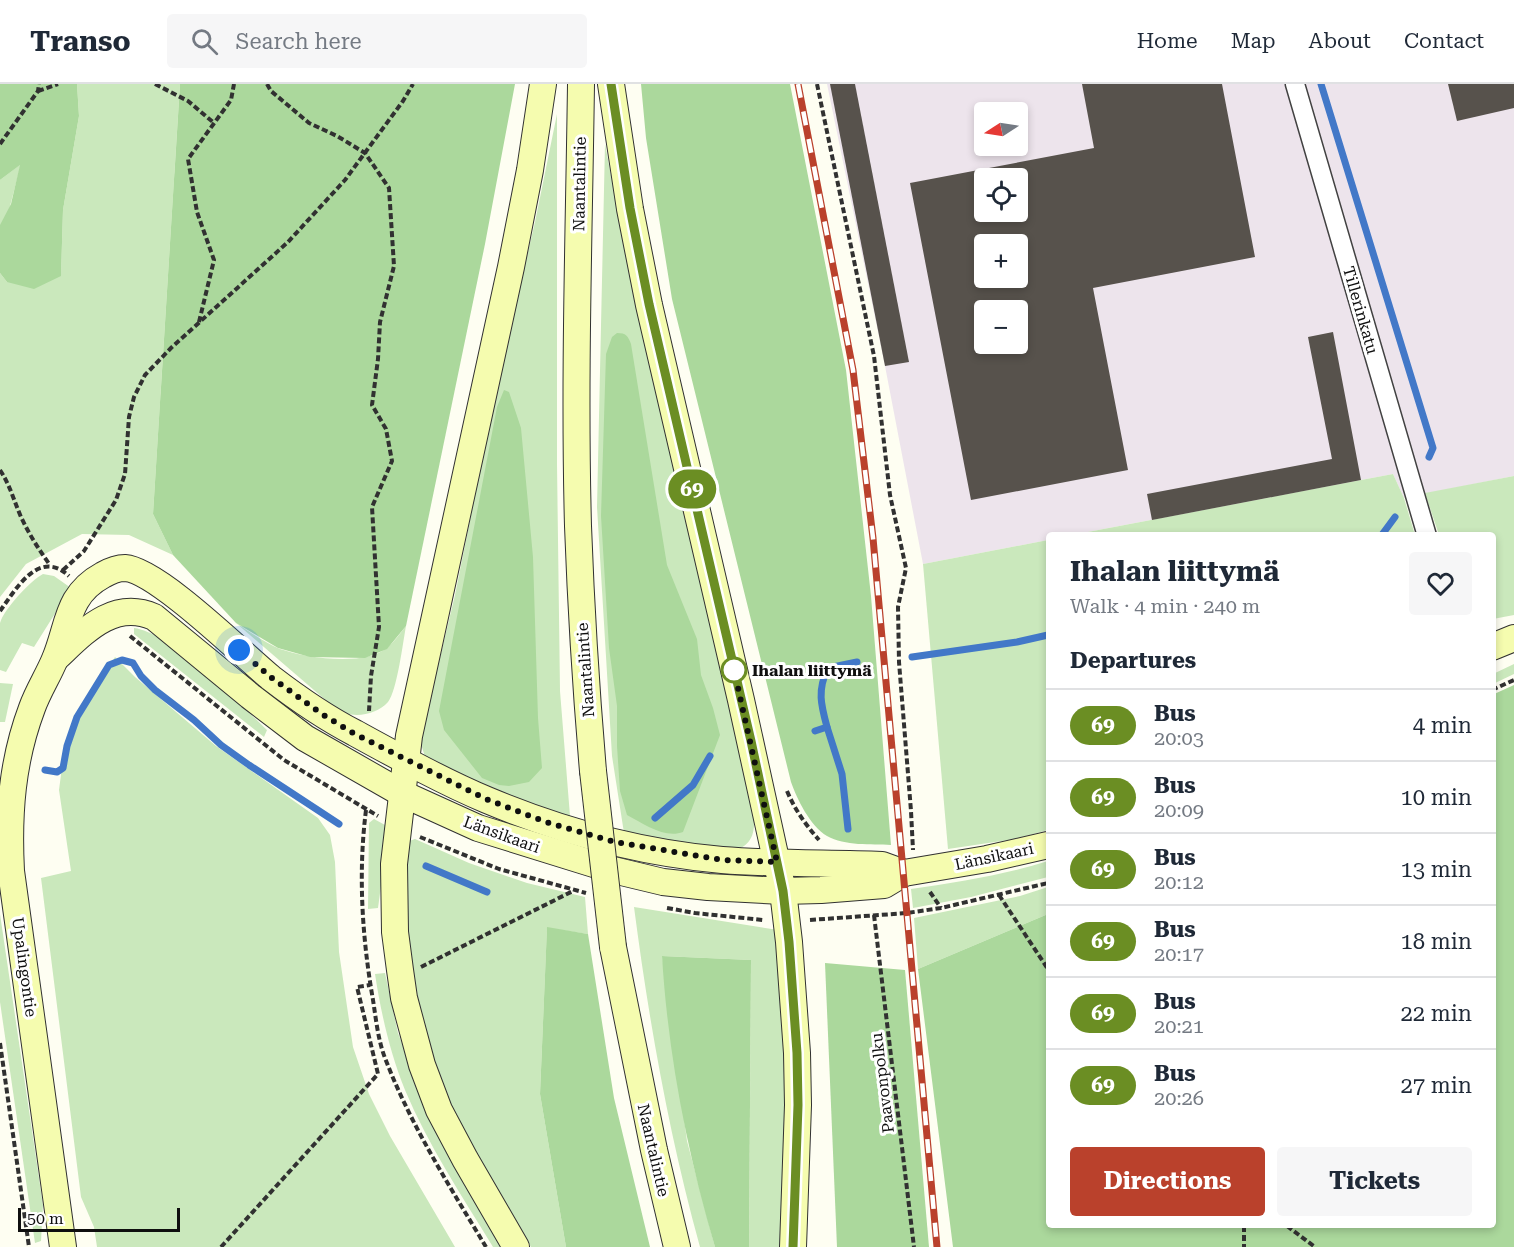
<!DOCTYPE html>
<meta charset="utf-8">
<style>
body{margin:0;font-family:"Roboto Serif",serif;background:#f6f6f7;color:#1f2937;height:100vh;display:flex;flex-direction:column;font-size:22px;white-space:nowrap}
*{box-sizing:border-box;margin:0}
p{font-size:20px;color:#747a83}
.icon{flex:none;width:33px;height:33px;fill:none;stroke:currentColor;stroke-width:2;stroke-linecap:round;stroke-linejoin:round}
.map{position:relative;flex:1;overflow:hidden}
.panel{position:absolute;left:1046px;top:448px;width:450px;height:696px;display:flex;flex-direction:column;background:#fff;border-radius:6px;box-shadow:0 3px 9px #0003}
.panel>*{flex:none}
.badge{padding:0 12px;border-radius:20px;font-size:21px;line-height:39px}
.needle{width:39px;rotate:258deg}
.buttons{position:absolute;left:974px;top:18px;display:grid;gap:12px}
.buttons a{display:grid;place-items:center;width:54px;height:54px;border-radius:6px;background:#fff;box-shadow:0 3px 9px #0003;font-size:30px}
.scale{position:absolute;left:18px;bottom:15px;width:162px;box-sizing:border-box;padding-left:6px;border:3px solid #0f0f0f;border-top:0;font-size:16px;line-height:21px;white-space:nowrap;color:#0f0f0f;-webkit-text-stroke:4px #fff;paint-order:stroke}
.you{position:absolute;width:30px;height:30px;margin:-15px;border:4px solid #fff;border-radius:50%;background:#1a73e8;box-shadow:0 0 0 9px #1a73e833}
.map>.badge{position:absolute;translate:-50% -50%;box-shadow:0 0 0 3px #fff}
h2{padding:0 24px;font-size:22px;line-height:54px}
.round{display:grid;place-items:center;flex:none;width:63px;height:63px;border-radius:6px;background:#f6f6f7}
.overview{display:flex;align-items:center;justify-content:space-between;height:102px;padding:0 24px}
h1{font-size:28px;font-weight:700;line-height:45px}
.action{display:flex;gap:12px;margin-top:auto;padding:12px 24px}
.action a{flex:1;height:69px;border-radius:6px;background:#ba412c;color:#fff;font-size:24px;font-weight:700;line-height:69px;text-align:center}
.action a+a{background:#f6f6f7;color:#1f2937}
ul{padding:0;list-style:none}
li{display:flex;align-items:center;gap:18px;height:72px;padding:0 24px;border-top:2px solid #e0e1e3}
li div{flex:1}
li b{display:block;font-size:22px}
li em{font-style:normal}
li .badge{min-width:66px;font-weight:700;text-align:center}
header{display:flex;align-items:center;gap:36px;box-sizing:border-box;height:84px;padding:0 30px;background:#fff;border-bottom:2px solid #e0e1e3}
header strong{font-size:28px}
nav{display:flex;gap:33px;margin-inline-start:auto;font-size:21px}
.search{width:420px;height:54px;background:#f6f6f7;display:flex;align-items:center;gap:15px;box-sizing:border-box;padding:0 21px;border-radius:6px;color:#747a83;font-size:22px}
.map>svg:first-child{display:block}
</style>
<header>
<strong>Transo</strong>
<div class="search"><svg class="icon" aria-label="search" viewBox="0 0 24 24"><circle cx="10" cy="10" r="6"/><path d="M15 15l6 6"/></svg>Search here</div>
<nav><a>Home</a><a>Map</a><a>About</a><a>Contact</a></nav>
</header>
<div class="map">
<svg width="1514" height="1163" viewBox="0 0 1514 1163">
<rect width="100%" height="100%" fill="#fefef2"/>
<!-- industrial -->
<path fill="#ede4ec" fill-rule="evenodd" d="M 827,0 L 1514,0 L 1514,392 L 1404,414 L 1393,390 L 1072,451 L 1048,452 L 1048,456 L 923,480 L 885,282 ZM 984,28 L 1017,28 L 1017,62 L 984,62 ZM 984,94 L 1017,94 L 1017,128 L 984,128 ZM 984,160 L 1017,160 L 1017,194 L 984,194 ZM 984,226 L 1017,226 L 1017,260 L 984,260 Z"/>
<!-- green -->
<g fill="#cae8bc">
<path d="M 77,0 L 180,0 L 153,430 L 173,471 L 129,451 L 82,450 L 26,480 L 0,513 L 0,189 L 7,198 L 61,191 L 63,126 L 79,32 Z"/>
<path d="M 557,30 L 557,380 L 560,607 L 570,732 C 519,724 473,697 426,676 L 420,657 L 455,511 L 501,282 L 535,138 Z"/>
<path d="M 605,60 L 624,160 L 754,727 C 755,748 754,762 731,767 L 624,749 L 612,672 L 597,423 Z"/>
<path d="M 21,80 L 9,126 L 0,143 L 0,96 Z"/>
<path d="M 1393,390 L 1404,414 L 1415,451 L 1072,451 Z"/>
<path d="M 1514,392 L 1514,531 L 1493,535 L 1492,452 L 1439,451 L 1425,409 Z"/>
<path d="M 1048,456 L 1048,746 L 1015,755 L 948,765 L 923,480 Z"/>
<path d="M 43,490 L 54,492 L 71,504 L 34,563 L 22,559 L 6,588 L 0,586 C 0,575 0,548 0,539 C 4,525 31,496 43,490 Z"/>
<path d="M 236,539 C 250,548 265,559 280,565 C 306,574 366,583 388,563 C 395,557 400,549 406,542 C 403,558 397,607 388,618 C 378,629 359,634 345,629 C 340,627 334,622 329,619 Z"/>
<path d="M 134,544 C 172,549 238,618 267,646 L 264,653 L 134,550 Z"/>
<path d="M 115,573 L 135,593 L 216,662 L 318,734 L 330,751 L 335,778 L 339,868 L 353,963 L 369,1010 L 390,1052 L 455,1163 L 97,1163 L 94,1143 L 81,1113 L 41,794 L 71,787 L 59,706 L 65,660 Z"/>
<path d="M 1514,580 L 1514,590 L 1493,600 L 1493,590 Z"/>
<path d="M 0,599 L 13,600 L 5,638 L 0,638 Z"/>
<path d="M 374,735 L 385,741 L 388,750 L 378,824 L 368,825 L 369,739 Z"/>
<path d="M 415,755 L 469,779 L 527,799 L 585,813 L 588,850 L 547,844 L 540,1010 L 566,1163 L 531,1163 C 506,1122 477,1081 457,1037 C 426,969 406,891 405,816 C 405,796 408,776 409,757 Z"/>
<path d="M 1048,777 L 1048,793 L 971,813 L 913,824 L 911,805 C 958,798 1004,791 1048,777 Z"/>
<path d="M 1048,803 L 1048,830 L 918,885 L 914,834 L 1020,812 Z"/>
<path d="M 634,823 L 778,846 C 788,951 785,1057 782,1163 L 749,1163 L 751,876 L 662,872 L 687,1057 L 715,1163 L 700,1163 C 669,1051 649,938 634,823 Z"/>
<path d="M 0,830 L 43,1121 L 41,1157 L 35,1159 L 0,918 Z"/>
<path d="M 385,889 L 398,949 L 434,1042 L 503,1163 L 493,1163 C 462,1112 428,1061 405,1006 C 390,969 381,929 375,890 Z"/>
</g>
<!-- forest -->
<g fill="#abd89c">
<path d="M 0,0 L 77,0 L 79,32 L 63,126 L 61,192 L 34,205 L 7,198 L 0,189 L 0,141 L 11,120 L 20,81 L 0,96 Z"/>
<path d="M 180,0 L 515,0 L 485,160 L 406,542 L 387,565 L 365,574 L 310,573 L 278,564 L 236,539 L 173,471 L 153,430 Z"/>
<path d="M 641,0 L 790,0 L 846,286 L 871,512 L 891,761 C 871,760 845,762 827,752 C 810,742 797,715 791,698 L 672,215 L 646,54 Z"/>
<path d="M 617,249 C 626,249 628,252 631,260 L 667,481 L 697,555 L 701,591 L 713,624 L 720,651 L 683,748 C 665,755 644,740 627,731 L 620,707 L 617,662 L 617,622 L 609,564 L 601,432 L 606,270 L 612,253 Z"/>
<path d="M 504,306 L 509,308 L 521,344 L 533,473 L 538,634 L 542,684 L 529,698 L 509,702 L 499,701 L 482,694 L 444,646 L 439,627 L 497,323 Z"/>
<path d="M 1514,601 L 1514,1163 L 953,1163 L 918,885 L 1048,830 L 1048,1142 L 1492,1142 L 1492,611 Z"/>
<path d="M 547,843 L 588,850 L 614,1014 L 650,1163 L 566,1163 L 540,1010 Z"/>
<path d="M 662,872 L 751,876 L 749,1163 L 715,1163 C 687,1068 668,971 662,872 Z"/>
<path d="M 825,879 L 905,886 L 929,1163 L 837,1163 Z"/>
</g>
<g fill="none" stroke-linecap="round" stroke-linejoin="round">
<!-- stream -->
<g stroke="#4278c8" stroke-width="7">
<path d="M 1321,0 L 1433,364 L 1429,373"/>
<path d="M 1381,452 L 1395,433"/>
<path d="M 912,573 L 1017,558 L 1048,551"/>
<path d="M 827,643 L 842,690 L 848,745"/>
<path d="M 815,647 L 827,643 C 821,621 817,606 828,584 L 857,578"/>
<path d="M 45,686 L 57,688 L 63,684 L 67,662 L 77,633 L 109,581 L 122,576 L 133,579 L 141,592 L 155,606 L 194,636 L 221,661 L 249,681 L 339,740"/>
<path d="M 655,734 L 693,701 L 710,672"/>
<path d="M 426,782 L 487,808"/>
</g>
</g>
<!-- building -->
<g fill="#57524c" fill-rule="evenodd">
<path d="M 830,0 L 855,0 L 909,278 L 885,282 Z"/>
<path d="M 1082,0 L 1222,0 L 1255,173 L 1093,204 L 1128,386 L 971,416 L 910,99 L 1094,64 ZM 984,94 L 1017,94 L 1017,128 L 984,128 ZM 984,160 L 1017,160 L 1017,194 L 984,194 ZM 984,226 L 1017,226 L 1017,260 L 984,260 Z"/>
<path d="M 1448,0 L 1514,0 L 1514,24 L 1457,37 Z"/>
<path d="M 1333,248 L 1361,396 L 1152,436 L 1147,410 L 1332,375 L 1308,253 Z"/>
</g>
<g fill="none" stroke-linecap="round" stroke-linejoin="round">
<defs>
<path id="street" d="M 1295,0 L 1427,452"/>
<g id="secondary">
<path d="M 581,0 C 579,147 574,295 578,442 C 581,524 586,605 593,687"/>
<path d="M 611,0 L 630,125 L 649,221 L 741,616 L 783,807 L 789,858 L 797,969 L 798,1021 L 793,1163"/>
<path d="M 1492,563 L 1514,554"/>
<path d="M 56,574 C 84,548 113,515 154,533 L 250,612 L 305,654 L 403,710 L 478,744 L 613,786 L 663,798 L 708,803 L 783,807 L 821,806 L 884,801 L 904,789 L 987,775 L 1048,761"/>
<path d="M 613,863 L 654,1066 L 677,1163"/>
<path d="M 63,1163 L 11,787 C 8,730 12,677 32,624 C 38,607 48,592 55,575 C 69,542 66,511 103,491 C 110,487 117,484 125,484 C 157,486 242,570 271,594 C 297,614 326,634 355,649 C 397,672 444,698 487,716 C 561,747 642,769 722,776 C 775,780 829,779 882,781 L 904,789"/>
<path d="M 516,1163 L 465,1075 L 439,1026 L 422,981 L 404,914 L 400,886 L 395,848 L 394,780 L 409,652 L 511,183 L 530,86 L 543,0"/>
</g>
</defs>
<!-- street casing -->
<use href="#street" stroke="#424242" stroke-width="21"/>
<!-- secondary casing -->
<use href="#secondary" stroke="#313131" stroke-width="28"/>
<!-- path -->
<g stroke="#313131" stroke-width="4" stroke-dasharray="6 3" stroke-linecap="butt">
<path d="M 155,0 L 188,17 L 214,39"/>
<path d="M 267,0 L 271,7 L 309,39 L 337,52 L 365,69 L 389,104 L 394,182 L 380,238 L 378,275 L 372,321 L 386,345 L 392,377 L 372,423 L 379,543 L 371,592 L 369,627"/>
<path d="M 817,0 L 874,272 L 890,411 L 906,484 L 898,523 L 899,578 L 911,727 L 913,766"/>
<path d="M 38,7 L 58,0"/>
<path d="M 0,60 L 38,7 L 39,0"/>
<path d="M 199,238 L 214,176 L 197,128 L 188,75 L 231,16 L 234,0"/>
<path d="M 0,386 C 10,401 14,417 21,433 C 29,450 39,466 50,481"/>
<path d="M 63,486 L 84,467 L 116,416 L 125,390 L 129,333 L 134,313 L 145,291 L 171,264 L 288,158 L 345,96 L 403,17 L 413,0"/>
<path d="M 0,527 C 16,505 39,464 69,492"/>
<path d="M 130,552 L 284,676 L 378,732"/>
<path d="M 1492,606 L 1514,596"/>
<path d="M 787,707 C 795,726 806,741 819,756"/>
<path d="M 366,726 C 358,789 362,853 373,916 C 376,935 378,956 385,974 C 411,1042 449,1101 486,1163"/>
<path d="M 420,753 L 499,785 L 586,809"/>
<path d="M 930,808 L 941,824"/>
<path d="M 999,811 L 1048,885"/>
<path d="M 667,824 L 695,829 L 763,836"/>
<path d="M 874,831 L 914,1163"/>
<path d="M 810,836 L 907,829 L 941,824 L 1048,799"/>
<path d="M 421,883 L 573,807"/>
<path d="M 0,959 L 29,1163"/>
<path d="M 1244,1142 L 1244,1163"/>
<path d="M 1287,1142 L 1315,1163"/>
<path d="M 221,1163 L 378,990 L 357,903 L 370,901"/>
</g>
<!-- street -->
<use href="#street" stroke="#fff" stroke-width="18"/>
<!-- secondary -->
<use href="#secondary" stroke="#f5fcaf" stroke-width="26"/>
<defs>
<path id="rail" d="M 798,0 L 853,286 L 873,454 L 937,1163"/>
</defs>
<!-- rail casing -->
<use href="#rail" stroke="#ba412c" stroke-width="7"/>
<!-- rail -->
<use href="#rail" stroke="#fff" stroke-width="4.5" stroke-dasharray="14" stroke-linecap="butt"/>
<defs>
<path id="secondary-bridge" d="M 593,687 L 613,863"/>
</defs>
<!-- secondary-bridge casing -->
<use href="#secondary-bridge" stroke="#313131" stroke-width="28" stroke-linecap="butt"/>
<!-- secondary-bridge -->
<use href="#secondary-bridge" stroke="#f5fcaf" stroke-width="26"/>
</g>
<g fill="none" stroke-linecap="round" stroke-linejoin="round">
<defs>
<path id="line" d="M 611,0 L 630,124 L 649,220 L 751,657 L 783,807 L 789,858 L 797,969 L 798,1021 L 793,1163"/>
</defs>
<!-- line casing -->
<use href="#line" stroke="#fff" stroke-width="14"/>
<!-- line -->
<use href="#line" stroke="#6b8e23" stroke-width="9"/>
<!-- walk -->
<path stroke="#0f0f0f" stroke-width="6" stroke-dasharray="0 10.8" d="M 239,566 L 272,594 L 322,630 L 353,649 L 486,715 L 546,738 L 615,758 L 723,776 L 777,778 L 734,586"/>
</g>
<!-- markers -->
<circle fill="#fff" stroke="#6b8e23" stroke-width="3" cx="734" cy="586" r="12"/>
<g text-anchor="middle" stroke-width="6" stroke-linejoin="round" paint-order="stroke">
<!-- street labels -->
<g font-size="16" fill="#0f0f0f" stroke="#fff">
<text transform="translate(579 100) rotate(-89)" y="6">Naantalintie</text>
<text transform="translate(1361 226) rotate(74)" y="6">Tillerinkatu</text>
<text transform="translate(585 586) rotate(-94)" y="6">Naantalintie</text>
<text transform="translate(502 750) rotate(20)" y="6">Länsikaari</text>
<text transform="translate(994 772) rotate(-12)" y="6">Länsikaari</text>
<text transform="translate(25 883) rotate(82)" y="6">Upalingontie</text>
<text transform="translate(882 999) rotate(-97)" y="6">Paavonpolku</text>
<text transform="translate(654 1066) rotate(77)" y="6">Naantalintie</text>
</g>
<!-- stop labels -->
<g font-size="16" font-weight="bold" fill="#0f0f0f" stroke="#fff" text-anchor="start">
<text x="752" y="592">Ihalan liittymä</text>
</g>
</g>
</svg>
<div class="buttons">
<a><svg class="needle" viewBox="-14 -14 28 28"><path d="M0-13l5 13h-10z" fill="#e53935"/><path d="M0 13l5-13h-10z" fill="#747a83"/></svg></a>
<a><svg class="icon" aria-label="locate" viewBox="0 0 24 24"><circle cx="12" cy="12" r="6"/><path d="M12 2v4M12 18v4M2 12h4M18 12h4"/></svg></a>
<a>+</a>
<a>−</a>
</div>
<div class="scale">50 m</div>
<div class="you" style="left:239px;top:566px"></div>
<b class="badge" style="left:692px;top:405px;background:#6b8e23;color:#fff">69</b>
<section class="panel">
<div class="overview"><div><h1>Ihalan liittymä</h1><p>Walk · 4 min · 240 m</p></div><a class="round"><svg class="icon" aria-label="heart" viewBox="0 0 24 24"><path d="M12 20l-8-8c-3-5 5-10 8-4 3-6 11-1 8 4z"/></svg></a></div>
<h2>Departures</h2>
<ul>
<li><span class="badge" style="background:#6b8e23;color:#fff">69</span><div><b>Bus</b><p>20:03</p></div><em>4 min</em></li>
<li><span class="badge" style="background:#6b8e23;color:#fff">69</span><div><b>Bus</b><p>20:09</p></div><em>10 min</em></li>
<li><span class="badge" style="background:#6b8e23;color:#fff">69</span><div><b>Bus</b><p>20:12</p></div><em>13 min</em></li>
<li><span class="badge" style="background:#6b8e23;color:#fff">69</span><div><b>Bus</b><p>20:17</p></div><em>18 min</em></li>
<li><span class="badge" style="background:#6b8e23;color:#fff">69</span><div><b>Bus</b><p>20:21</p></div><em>22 min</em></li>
<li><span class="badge" style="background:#6b8e23;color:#fff">69</span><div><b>Bus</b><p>20:26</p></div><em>27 min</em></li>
</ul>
<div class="action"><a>Directions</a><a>Tickets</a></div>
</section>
</div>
